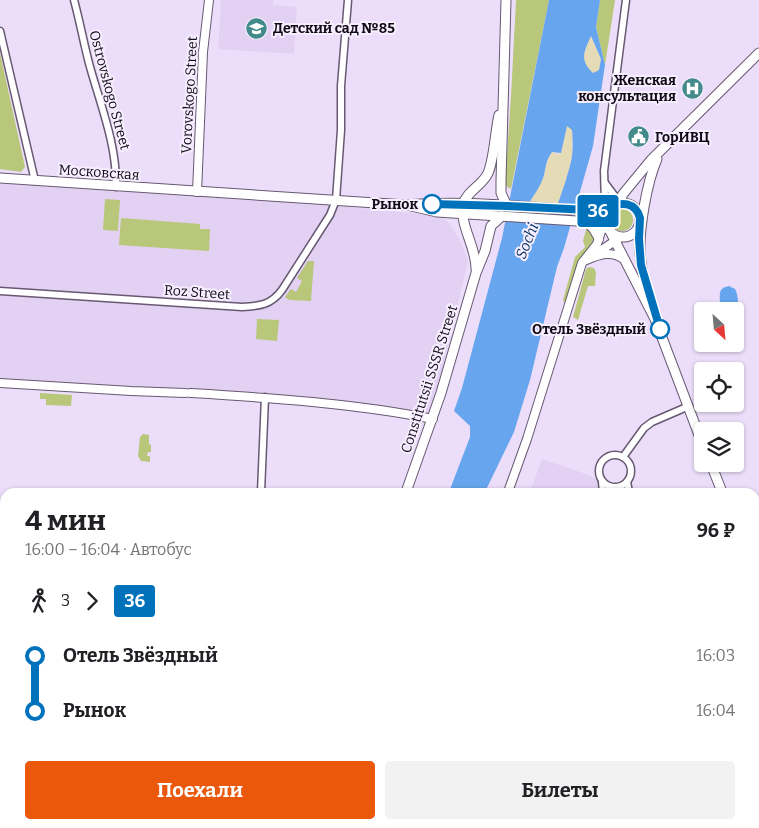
<!DOCTYPE html>
<html lang="ru">
<meta charset="utf-8">
<style>
body{margin:0;font-family:Bitter,serif;background:#f2f2f2;color:#202124;height:100vh;display:flex;flex-direction:column;font-size:19px;white-space:nowrap}
*{box-sizing:border-box;margin:0}
p{font-size:16px;color:#757577}
.icon{flex:none;width:28px;height:28px;fill:none;stroke:currentColor;stroke-width:2;stroke-linecap:round;stroke-linejoin:round}
.map{position:relative;flex:1;overflow:hidden}
.details{position:absolute;left:0px;top:488px;width:760px;height:341px;display:flex;flex-direction:column;background:#fff;border-radius:15px 15px 0 0;box-shadow:0 1px 4px #0004}
.details>*{flex:none}
.badge{padding:0 10px;border-radius:4px;font-size:18px;line-height:32px}
.needle{width:32px;rotate:154deg}
.controls{position:absolute;left:694px;top:302px;display:grid;gap:10px}
.controls a{display:grid;place-items:center;width:50px;height:50px;border-radius:5px;background:#fff;box-shadow:0 1px 4px #0004;font-size:25px}
.map>.badge{position:absolute;translate:-50% -50%;box-shadow:0 0 0 2px #fff}
.legs{display:flex;align-items:center;gap:8px;height:55px;padding:0 25px;font-size:16px}
.legs p{margin-inline-start:auto}
.headline{display:flex;align-items:center;justify-content:space-between;height:85px;padding:0 25px}
h1{font-size:28px;font-weight:700;line-height:38px}
.primary-button{display:flex;gap:10px;margin-top:auto;padding:10px 25px}
.primary-button a{flex:1;height:58px;border-radius:5px;background:#ea580c;color:#fff;font-size:20px;font-weight:700;line-height:58px;text-align:center}
.primary-button a+a{background:#f2f2f2;color:#202124}
ul{padding:0 25px;list-style:none}
li{display:flex;align-items:center;gap:18px;height:55px;font-size:19px}
li i{display:grid;place-items:center;width:8px;height:100%;margin:0 6px;background:currentColor}
li i::after{content:'';width:12px;height:12px;margin:-6px;border:4px solid;border-radius:50%;background:#fff}
li p{margin-inline-start:auto}
li:first-child i{background:linear-gradient(#0000 50%,currentColor 0)}
li:last-child i{background:linear-gradient(currentColor 50%,#0000 0)}
.map>svg:first-child{display:block}
</style>
<div class="map">
<svg width="759" height="828" viewBox="0 0 759 828">
<rect width="100%" height="100%" fill="#ecdefa"/>
<!-- built -->
<g fill="#e3d1f3">
<path d="M 221,0 L 273,0 L 273,5 L 297,7 L 294,54 L 218,49 Z"/>
<path d="M 0,182 L 320,204 L 441,216 L 450,224 L 460,240 L 468,261 L 433,411 L 429,416 L 391,408 L 0,381 Z"/>
<path d="M 542,459 L 589,475 L 597,480 L 599,484 L 600,492 L 530,492 Z"/>
</g>
<!-- green -->
<g fill="#b8c77a">
<path d="M 516,0 L 549,0 L 511,189 L 506,186 L 505,183 L 511,97 Z"/>
<path d="M 600,0 L 615,0 L 605,65 L 596,27 Z"/>
<path d="M 0,53 L 25,167 L 21,172 L 0,169 Z"/>
<path d="M 105,199 L 120,200 L 118,231 L 103,230 Z"/>
<circle cx="622" cy="220" r="11"/>
<path d="M 121,218 L 200,224 L 200,229 L 210,229 L 209,251 L 119,245 Z"/>
<path d="M 589,227 L 597,239 L 578,264 L 566,305 L 563,300 L 575,257 L 585,247 L 583,241 L 586,230 Z"/>
<path d="M 308,261 L 314,261 L 311,301 L 289,300 L 285,297 L 291,289 L 296,292 L 302,281 L 297,278 Z"/>
<path d="M 589,267 L 594,268 L 596,272 L 595,286 L 588,286 L 578,320 L 573,317 L 586,269 Z"/>
<path d="M 257,319 L 279,320 L 277,341 L 256,339 Z"/>
<path d="M 40,393 L 72,395 L 71,406 L 46,405 L 46,399 L 40,399 Z"/>
<path d="M 143,434 L 149,435 L 149,444 L 151,445 L 151,452 L 148,452 L 147,456 L 150,456 L 150,462 L 141,461 L 138,456 L 140,437 Z"/>
</g>
<!-- sand -->
<g fill="#e5dbb6">
<path d="M 591,36 L 601,59 L 599,71 L 592,73 C 579,60 584,52 591,36 Z"/>
<path d="M 567,125 L 572,129 C 574,153 572,161 565,183 C 557,205 555,227 526,209 C 531,199 540,187 544,176 C 546,167 546,160 552,152 L 557,154 L 561,153 Z"/>
</g>
<!-- water -->
<g fill="#67a6ee" fill-rule="evenodd">
<path d="M 549,0 L 600,0 L 596,27 L 605,65 L 593,146 L 564,248 L 557,267 L 530,380 L 514,432 L 485,492 L 449,492 L 470,437 L 470,426 L 454,411 L 462,388 L 502,238 ZM 591,36 L 601,59 L 599,70 L 593,73 C 579,60 584,52 591,36 ZM 567,126 L 572,130 C 574,154 572,160 565,183 C 557,205 555,227 526,209 C 531,198 541,187 544,175 C 546,166 546,160 552,152 L 561,153 Z"/>
<path d="M 729,286 L 735,289 C 739,295 739,312 735,318 L 735,311 L 717,311 C 718,308 719,305 720,302 C 720,294 718,288 729,286 Z"/>
</g>
<g fill="none" stroke-linecap="round" stroke-linejoin="round">
<defs>
<g id="minor">
<path d="M 74,0 C 80,22 84,45 90,67 C 101,106 117,146 116,187"/>
<path d="M 0,31 L 35,181"/>
<path d="M 605,183 L 614,195 L 618,204"/>
<path d="M 609,211 C 603,193 605,189 604,171 L 626,0"/>
<path d="M 0,291 L 242,307 C 260,306 271,305 282,290 L 330,215 L 336,200 L 341,130 L 341,86 L 348,0"/>
<circle cx="615" cy="471" r="16"/>
<path d="M 623,457 L 644,428 L 652,422 L 689,406"/>
<path d="M 602,482 L 603,492"/>
<path d="M 627,482 L 629,492"/>
<path d="M 261,492 L 265,397"/>
<path d="M 611,824 L 611,828"/>
<path d="M 640,824 L 640,828"/>
<path d="M 150,828 L 152,824"/>
</g>
<g id="tertiary">
<path d="M 197,192 L 203,52 L 209,0"/>
<path d="M 586,222 L 593,229 L 599,239"/>
<path d="M 597,253 L 621,237"/>
<path d="M 584,261 C 598,255 611,249 625,260"/>
<path d="M 0,383 L 131,391 L 185,393"/>
<path d="M 190,393 C 271,398 353,403 433,419"/>
<path d="M 508,492 L 527,439 L 582,263 L 597,244 L 603,225"/>
<path d="M 373,828 L 375,824"/>
</g>
<g id="secondary">
<path d="M 506,0 L 501,181 L 501,193 L 507,206"/>
<path d="M 0,178 L 406,205 C 473,199 542,210 609,211"/>
<circle cx="623" cy="220" r="17"/>
<path d="M 618,204 L 623,194 L 651,160 L 759,53"/>
<path d="M 411,206 L 437,212 L 592,222 L 603,225 L 608,229"/>
<path d="M 611,233 L 655,319 L 702,443"/>
<path d="M 476,269 C 476,246 460,227 463,205 C 466,192 480,187 487,175 C 494,163 495,131 499,115"/>
<path d="M 648,295 C 638,259 638,243 644,207 C 647,190 650,175 657,159"/>
<path d="M 711,464 L 722,492"/>
<path d="M 406,492 L 441,393 L 476,273 L 485,251 L 491,226 L 502,216"/>
<path d="M 755,579 L 759,589"/>
<path d="M 270,828 L 272,824"/>
</g>
</defs>
<!-- minor casing -->
<use href="#minor" stroke="#665971" stroke-width="9"/>
<!-- tertiary casing -->
<use href="#tertiary" stroke="#665971" stroke-width="10"/>
<!-- secondary casing -->
<use href="#secondary" stroke="#665971" stroke-width="11"/>
<!-- minor -->
<use href="#minor" stroke="#fff" stroke-width="6"/>
<!-- tertiary -->
<use href="#tertiary" stroke="#fff" stroke-width="8"/>
<!-- secondary -->
<use href="#secondary" stroke="#fff" stroke-width="9"/>
</g>
<g fill="none" stroke-linecap="round" stroke-linejoin="round">
<defs>
<path id="line-1" d="M 432,204 L 507,206 L 609,211 C 620,199 636,203 640,218 L 639,239 L 641,265 L 660,329"/>
</defs>
<!-- line-1 casing -->
<use href="#line-1" stroke="#fff" stroke-width="11"/>
<!-- line-1 -->
<use href="#line-1" stroke="#0072bc" stroke-width="8"/>
</g>
<!-- icons -->
<defs>
<symbol id="school-disc" viewBox="-11 -11 22 22"><circle r="9.5" fill="#438b8b" stroke="#f7eeff"/><path d="M0-5L7-2L0 1L-7-2ZM-4 1L0 2.5L4 1V4Q0 6-4 4Z" fill="#fff"/></symbol>
<symbol id="hospital-disc" viewBox="-11 -11 22 22"><circle r="9.5" fill="#438b8b" stroke="#f7eeff"/><path d="M-5-5h3v3.5h4V-5h3V5h-3V1.5h-4V5h-3Z" fill="#fff"/></symbol>
<symbol id="civic-disc" viewBox="-11 -11 22 22"><circle r="9.5" fill="#438b8b" stroke="#f7eeff"/><path d="M-.6-6.5H3V-4.5H.6V-3L4-1V1h2V6H-6V1h2V-1L-.6-3ZM-1.2 2.5V6h2.4V2.5Z" fill="#fff"/></symbol>
</defs>
<g fill-rule="evenodd">
<use href="#school-disc" x="244" y="16" width="25" height="25"/>
<use href="#hospital-disc" x="680" y="76" width="25" height="25"/>
<use href="#civic-disc" x="626" y="124" width="25" height="25"/>
</g>
<!-- markers -->
<g fill="#fff" stroke="#0072bc" stroke-width="2.5">
<circle cx="432" cy="204" r="9"/>
<circle cx="660" cy="329" r="9"/>
</g>
<g text-anchor="middle" stroke-width="4" stroke-linejoin="round" paint-order="stroke">
<!-- poi labels -->
<g font-size="14" font-weight="bold" fill="#100b14" stroke="#f7eeff" text-anchor="start">
<text x="273" y="33">Детский сад №85</text>
<text x="676" y="85" text-anchor="end">Женская<tspan x="676" dy="16">консультация</tspan></text>
<text x="655" y="142">ГорИВЦ</text>
</g>
<!-- street labels -->
<g font-size="14" fill="#100b14" stroke="#f7eeff">
<text transform="translate(110 90) rotate(75)" y="5">Ostrovskogo Street</text>
<text transform="translate(189 95) rotate(-87)" y="5">Vorovskogo Street</text>
<text transform="translate(99 172) rotate(4)" y="5">Московская</text>
<text transform="translate(197 292) rotate(4)" y="5">Roz Street</text>
<text transform="translate(429 379) rotate(-72)" y="5">Constitutsii SSSR Street</text>
</g>
<!-- stop labels -->
<g font-size="14" font-weight="bold" fill="#100b14" stroke="#f7eeff" text-anchor="end">
<text x="418" y="209">Рынок</text>
<text x="646" y="334">Отель Звёздный</text>
</g>
<!-- water labels -->
<g font-size="15" font-style="italic" fill="#04325f" stroke="#f7eeff">
<text transform="translate(527 241) rotate(-68)" y="5">Sochi</text>
</g>
</g>
</svg>
<div class="controls">
<a><svg class="needle" viewBox="-14 -14 28 28"><path d="M0-13l5 13h-10z" fill="#e53935"/><path d="M0 13l5-13h-10z" fill="#757577"/></svg></a>
<a><svg class="icon" aria-label="locate" viewBox="0 0 24 24"><circle cx="12" cy="12" r="6"/><path d="M12 2v4M12 18v4M2 12h4M18 12h4"/></svg></a>
<a><svg class="icon" aria-label="layers" viewBox="0 0 24 24"><path d="M12 4l9 5-9 5-9-5zM3 14l9 5 9-5"/></svg></a>
</div>
<b class="badge" style="left:598px;top:211px;background:#0072bc;color:#fff">36</b>
<section class="details">
<div class="headline"><div><h1>4 мин</h1><p>16:00 – 16:04 · Автобус</p></div><b>96 ₽</b></div>
<div class="legs"><svg class="icon" aria-label="walk" viewBox="0 0 24 24"><circle cx="13" cy="4" r="2"/><path d="M13 8l-2 6 4 7M11 14l-3 7M7 12l3-4h3l4 4"/></svg>3<svg class="icon" aria-label="forward" viewBox="0 0 24 24"><path d="M9 5l7 7-7 7"/></svg><b class="badge" style="background:#0072bc;color:#fff">36</b></div>
<ul>
<li><i style="color:#0072bc"></i><b>Отель Звёздный</b><p>16:03</p></li>
<li><i style="color:#0072bc"></i><b>Рынок</b><p>16:04</p></li>
</ul>
<div class="primary-button"><a>Поехали</a><a>Билеты</a></div>
</section>
</div>
